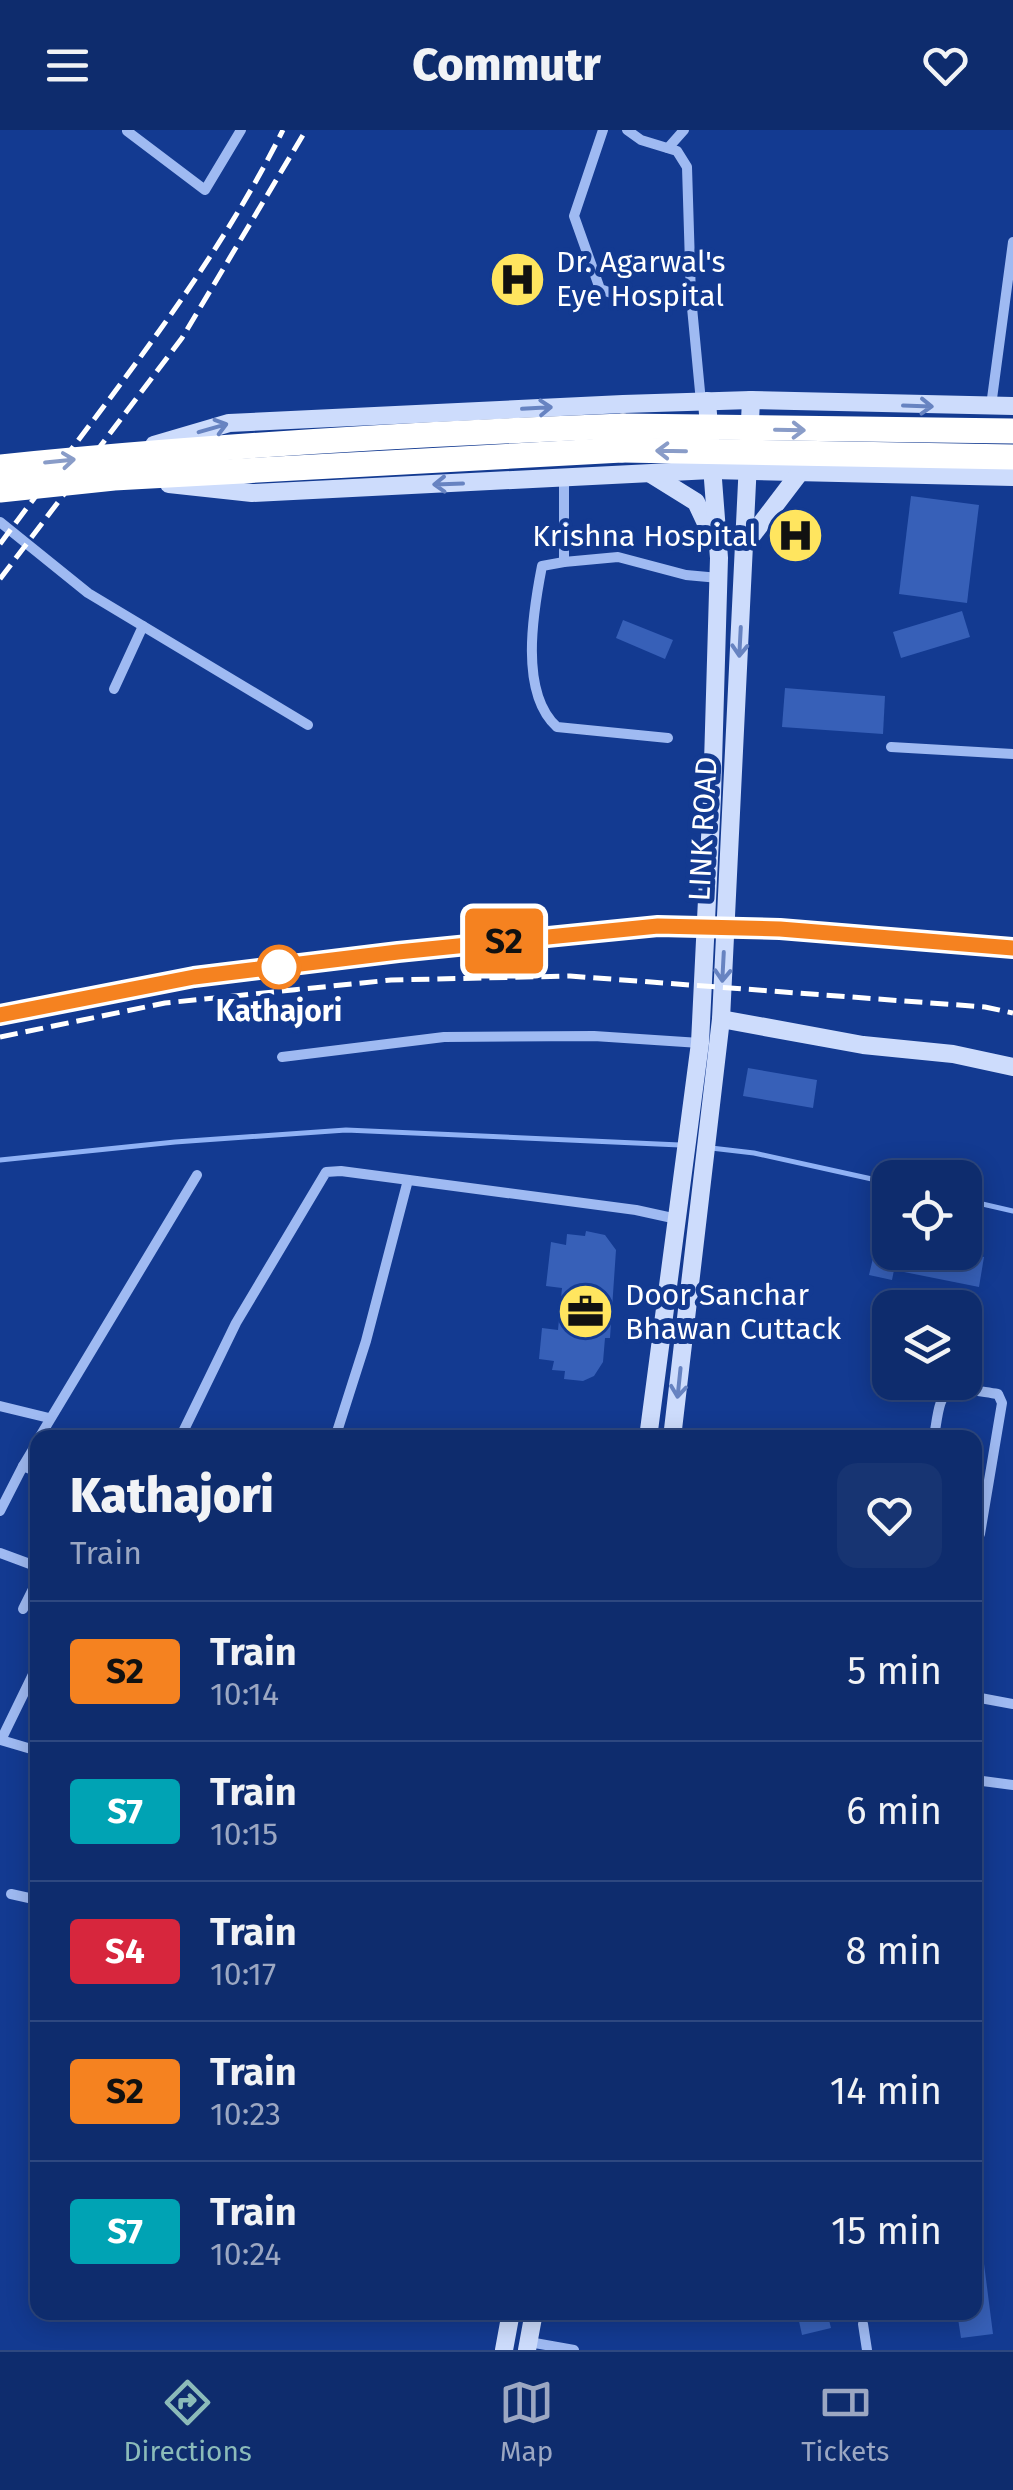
<!DOCTYPE html>
<style>
body{margin:0;font-family:"Fira Sans",sans-serif;background:#173472;color:#f1f3f6;height:100vh;display:flex;flex-direction:column;font-size:38px;white-space:nowrap}
*{box-sizing:border-box;margin:0}
p{font-size:32px;color:#9ba7c2}
.icon{flex:none;width:55px;height:55px;fill:none;stroke:currentColor;stroke-width:2;stroke-linecap:round;stroke-linejoin:round}
.map{position:relative;flex:1;overflow:hidden}
.details{position:absolute;left:30px;top:1300px;width:952px;height:890px;display:flex;flex-direction:column;background:#0e2c6d;border-radius:20px;box-shadow:0 5px 25px #0003,0 0 0 2px #2e4880}
.details>*{flex:none}
.badge{padding:0 20px;border-radius:8px;font-size:35px;line-height:65px}
.controls{position:absolute;left:872px;top:1030px;display:grid;gap:20px}
.controls a{display:grid;place-items:center;width:110px;height:110px;border-radius:20px;background:#0e2c6d;box-shadow:0 5px 25px #0003,0 0 0 2px #2e4880;font-size:50px}
.map>.badge{position:absolute;translate:-50% -50%;box-shadow:0 0 0 5px #fff}
.round{display:grid;place-items:center;flex:none;width:105px;height:105px;border-radius:20px;background:#173472}
.head{display:flex;align-items:center;justify-content:space-between;height:170px;padding:0 40px}
h1{font-size:48px;font-weight:800;line-height:75px}
ul{padding:0;list-style:none}
li{display:flex;align-items:center;gap:30px;height:140px;padding:0 40px;border-top:2px solid #2e4880}
li div{flex:1}
li b{display:block;font-size:38px}
li em{font-style:normal}
li .badge{min-width:110px;font-weight:700;text-align:center}
header{display:flex;justify-content:space-between;align-items:center;height:130px;padding:0 40px;background:#0e2c6d;font-size:45px;font-weight:800}
.tabs{display:flex;justify-content:space-around;align-items:center;height:140px;border-top:2px solid #2e4880;background:#0e2c6d;font-size:28px;color:#9ba7c2}
.tabs a{display:grid;justify-items:center;gap:5px}
.tabs .active{color:#8bbbb9}
.map>svg:first-child{display:block}
</style>
<header><svg class="icon" aria-label="menu" viewBox="0 0 24 24"><path d="M4 6h16M4 12h16M4 18h16"/></svg>Commutr<svg class="icon" aria-label="heart" viewBox="0 0 24 24"><path d="M12 20l-8-8c-3-5 5-10 8-4 3-6 11-1 8 4z"/></svg></header>
<div class="map">
<svg width="1013" height="2220" viewBox="0 0 1013 2220">
<rect width="100%" height="100%" fill="#133a91"/>
<g fill="none" stroke-linecap="round" stroke-linejoin="round">
<!-- stream -->
<g stroke="#90b2f5" stroke-width="5">
<path d="M 711,1018 L 754,1023 L 890,1053"/>
<path d="M 0,1030 L 175,1012 L 346,1000 L 680,1015"/>
<path d="M 965,1070 L 1013,1081"/>
</g>
</g>
<!-- building -->
<g fill="#3760b8">
<path d="M 911,366 L 979,375 L 967,473 L 899,464 Z"/>
<path d="M 783,385 L 814,388 L 810,431 L 778,428 Z"/>
<path d="M 962,481 L 970,507 L 901,528 L 893,502 Z"/>
<path d="M 623,490 L 673,510 L 665,529 L 616,508 Z"/>
<path d="M 785,558 L 885,566 L 883,604 L 782,597 Z"/>
<path d="M 748,938 L 817,950 L 813,978 L 743,966 Z"/>
<path d="M 586,1101 L 605,1105 L 616,1120 L 610,1208 L 605,1208 L 603,1232 L 594,1246 L 583,1251 L 564,1249 L 565,1241 L 552,1240 L 554,1231 L 539,1229 L 542,1198 L 558,1200 L 562,1158 L 546,1156 L 551,1112 L 566,1115 L 567,1104 L 585,1106 Z"/>
<path d="M 879,1122 L 962,1122 L 984,1127 L 979,1157 L 894,1140 L 892,1150 L 869,1145 L 873,1128 L 877,1129 Z"/>
<path d="M 983,2126 L 993,2204 L 961,2208 L 957,2182 L 975,2182 L 975,2127 Z"/>
<path d="M 797,2182 L 827,2182 L 831,2198 L 802,2205 Z"/>
</g>
<g fill="none" stroke-linecap="round" stroke-linejoin="round">
<!-- street -->
<g stroke="#9fbaf2" stroke-width="10">
<path d="M 603,0 L 574,86 L 600,159 L 620,166 L 691,167"/>
<path d="M 627,0 L 641,10 L 677,21 L 687,37 L 691,167 L 701,272"/>
<path d="M 127,1 L 205,60 L 241,0"/>
<path d="M 668,18 L 684,0"/>
<path d="M 991,276 L 1013,112"/>
<path d="M 564,348 L 564,432 L 618,427 L 686,445 L 719,448"/>
<path d="M 0,392 L 88,463 L 308,595"/>
<path d="M 564,432 L 542,436 C 533,482 519,563 557,597 L 668,608"/>
<path d="M 114,559 L 143,496"/>
<path d="M 891,617 L 1013,624"/>
<path d="M 282,927 L 444,907 L 594,906 L 700,913"/>
<path d="M 0,1276 L 49,1288"/>
<path d="M 39,1308 L 197,1045"/>
<path d="M 180,1308 L 236,1193 L 326,1042 L 341,1041 L 636,1080 L 677,1089"/>
<path d="M 335,1308 L 366,1211 L 408,1050"/>
<path d="M 934,1308 C 942,1250 944,1256 998,1264 L 1002,1273 L 980,1404 L 975,1408"/>
<path d="M 38,1311 L 23,1336 L 38,1342"/>
<path d="M 0,1381 L 23,1336"/>
<path d="M 0,1423 L 38,1437"/>
<path d="M 23,1479 L 38,1449"/>
<path d="M 38,1534 L 1,1610 L 38,1621"/>
<path d="M 975,1567 L 1013,1574"/>
<path d="M 975,1650 L 1013,1655"/>
<path d="M 11,1764 L 38,1770"/>
<path d="M 863,2194 L 867,2220"/>
<path d="M 529,2212 L 574,2220"/>
</g>
<!-- secondary -->
<g stroke="#cddcfc" stroke-width="18">
<path d="M 154,315 L 229,293 L 623,274 L 751,270 L 1013,276"/>
<path d="M 651,344 L 696,372 L 711,404"/>
<path d="M 169,354 L 252,363 L 711,340 L 1013,347"/>
<path d="M 747,412 L 801,341"/>
<path d="M 721,889 L 863,915 L 953,924 L 1013,937"/>
<path d="M 648,1308 L 700,913 L 712,667 L 719,428 L 707,271"/>
<path d="M 672,1308 L 721,889 L 751,270"/>
<path d="M 504,2220 L 511,2182"/>
<path d="M 527,2220 L 534,2182"/>
</g>
<!-- highway -->
<g stroke="#fff" stroke-width="25">
<path d="M 0,337 C 207,316 414,304 623,296"/>
<path d="M 0,360 L 114,348 L 622,320"/>
</g>
<!-- rail -->
<g stroke="#fff" stroke-width="5" stroke-dasharray="18 8" stroke-linecap="butt">
<path d="M 0,414 C 99,280 209,149 283,0"/>
<path d="M 0,449 L 182,208 L 306,0"/>
<path d="M 0,885 L 194,847 L 398,822 L 658,796 L 780,799 L 1013,818"/>
<path d="M 0,907 L 165,873 L 391,850 L 570,846 L 985,877 L 1013,883"/>
</g>
<!-- highway-bridge -->
<g stroke="#fff" stroke-width="25">
<path d="M 623,296 L 1013,301"/>
<path d="M 622,320 L 1013,327"/>
</g>
</g>
<!-- one-way arrows -->
<defs><path id="oneway-shaft" d="M-6 0H5M1.5-3L5.5 0L1.5 3" fill="none" stroke-width="1.6" stroke-linecap="round" stroke-linejoin="round" transform="scale(2.5)"/></defs>
<g stroke="#6783c1">
<use href="#oneway-shaft" transform="translate(918 276) rotate(2)"/>
<use href="#oneway-shaft" transform="translate(537 278) rotate(-3)"/>
<use href="#oneway-shaft" transform="translate(213 298) rotate(-16)"/>
<use href="#oneway-shaft" transform="translate(448 354) rotate(178)"/>
<use href="#oneway-shaft" transform="translate(740 512) rotate(93)"/>
<use href="#oneway-shaft" transform="translate(723 837) rotate(93)"/>
<use href="#oneway-shaft" transform="translate(679 1253) rotate(96)"/>
</g>
<g stroke="#899cc8">
<use href="#oneway-shaft" transform="translate(790 300) rotate(1)"/>
<use href="#oneway-shaft" transform="translate(671 321) rotate(-179)"/>
<use href="#oneway-shaft" transform="translate(60 331) rotate(-6)"/>
</g>
<g fill="none" stroke-linecap="round" stroke-linejoin="round">
<defs>
<path id="line" d="M 0,885 L 194,847 L 398,822 L 658,796 L 780,799 L 1013,818"/>
</defs>
<!-- line casing -->
<use href="#line" stroke="#fff" stroke-width="22"/>
<!-- line -->
<use href="#line" stroke="#f58220" stroke-width="15"/>
</g>
<!-- icons -->
<defs>
<symbol id="hospital-disc" viewBox="-11 -11 22 22"><circle r="9.5" fill="#ffe55f" stroke="#133a91"/><path d="M-5-5h3v3.5h4V-5h3V5h-3V1.5h-4V5h-3Z" fill="#111"/></symbol>
<symbol id="office-disc" viewBox="-11 -11 22 22"><circle r="9.5" fill="#ffe55f" stroke="#133a91"/><path d="M-6-3h4V-5.5h4V-3h4V5H-6ZM-1-4.5V-3h2v-1.5ZM-6 0V1H6V0Z" fill="#111"/></symbol>
</defs>
<g fill-rule="evenodd">
<use href="#hospital-disc" x="486" y="118" width="63" height="63"/>
<use href="#hospital-disc" x="764" y="374" width="63" height="63"/>
<use href="#office-disc" x="554" y="1150" width="63" height="63"/>
</g>
<!-- markers -->
<circle fill="#fff" stroke="#f58220" stroke-width="5" cx="279" cy="837" r="20"/>
<g text-anchor="middle" stroke-width="10" stroke-linejoin="round" paint-order="stroke">
<!-- poi labels -->
<g font-size="30" fill="#fff" stroke="#133a91" text-anchor="start">
<text x="556" y="142">Dr. Agarwal's<tspan x="556" dy="34">Eye Hospital</tspan></text>
<text x="757" y="416" text-anchor="end">Krishna Hospital</text>
<text x="625" y="1175">Door Sanchar<tspan x="625" dy="34">Bhawan Cuttack</tspan></text>
</g>
<!-- street labels -->
<g font-size="30" fill="#fff" stroke="#133a91">
<text transform="translate(703 699) rotate(-87)" y="10">LINK ROAD</text>
</g>
<!-- stop labels -->
<g font-size="30" font-weight="bold" fill="#fff" stroke="#133a91">
<text x="279" y="891">Kathajori</text>
</g>
</g>
</svg>
<div class="controls">
<a><svg class="icon" aria-label="locate" viewBox="0 0 24 24"><circle cx="12" cy="12" r="6"/><path d="M12 2v4M12 18v4M2 12h4M18 12h4"/></svg></a>
<a><svg class="icon" aria-label="layers" viewBox="0 0 24 24"><path d="M12 4l9 5-9 5-9-5zM3 14l9 5 9-5"/></svg></a>
</div>
<b class="badge" style="left:504px;top:811px;background:#f58220;color:#111">S2</b>
<section class="details">
<div class="head"><div><h1>Kathajori</h1><p>Train</p></div><a class="round"><svg class="icon" aria-label="heart" viewBox="0 0 24 24"><path d="M12 20l-8-8c-3-5 5-10 8-4 3-6 11-1 8 4z"/></svg></a></div>
<ul>
<li><span class="badge" style="background:#f58220;color:#111">S2</span><div><b>Train</b><p>10:14</p></div><em>5 min</em></li>
<li><span class="badge" style="background:#00a3b4;color:#fff">S7</span><div><b>Train</b><p>10:15</p></div><em>6 min</em></li>
<li><span class="badge" style="background:#d7263d;color:#fff">S4</span><div><b>Train</b><p>10:17</p></div><em>8 min</em></li>
<li><span class="badge" style="background:#f58220;color:#111">S2</span><div><b>Train</b><p>10:23</p></div><em>14 min</em></li>
<li><span class="badge" style="background:#00a3b4;color:#fff">S7</span><div><b>Train</b><p>10:24</p></div><em>15 min</em></li>
</ul>
</section>
</div>
<nav class="tabs">
<a class="active"><svg class="icon" aria-label="directions" viewBox="0 0 24 24"><path d="M12 3l9 9-9 9-9-9zM9 14v-3h6M13 9l2 2-2 2"/></svg>Directions</a>
<a><svg class="icon" aria-label="map" viewBox="0 0 24 24"><path d="M3 6l6-2 6 2 6-2v14l-6 2-6-2-6 2zM9 4v14M15 6v14"/></svg>Map</a>
<a><svg class="icon" aria-label="tickets" viewBox="0 0 24 24"><path d="M3 7h18v10H3zM15 7v10"/></svg>Tickets</a>
</nav>
